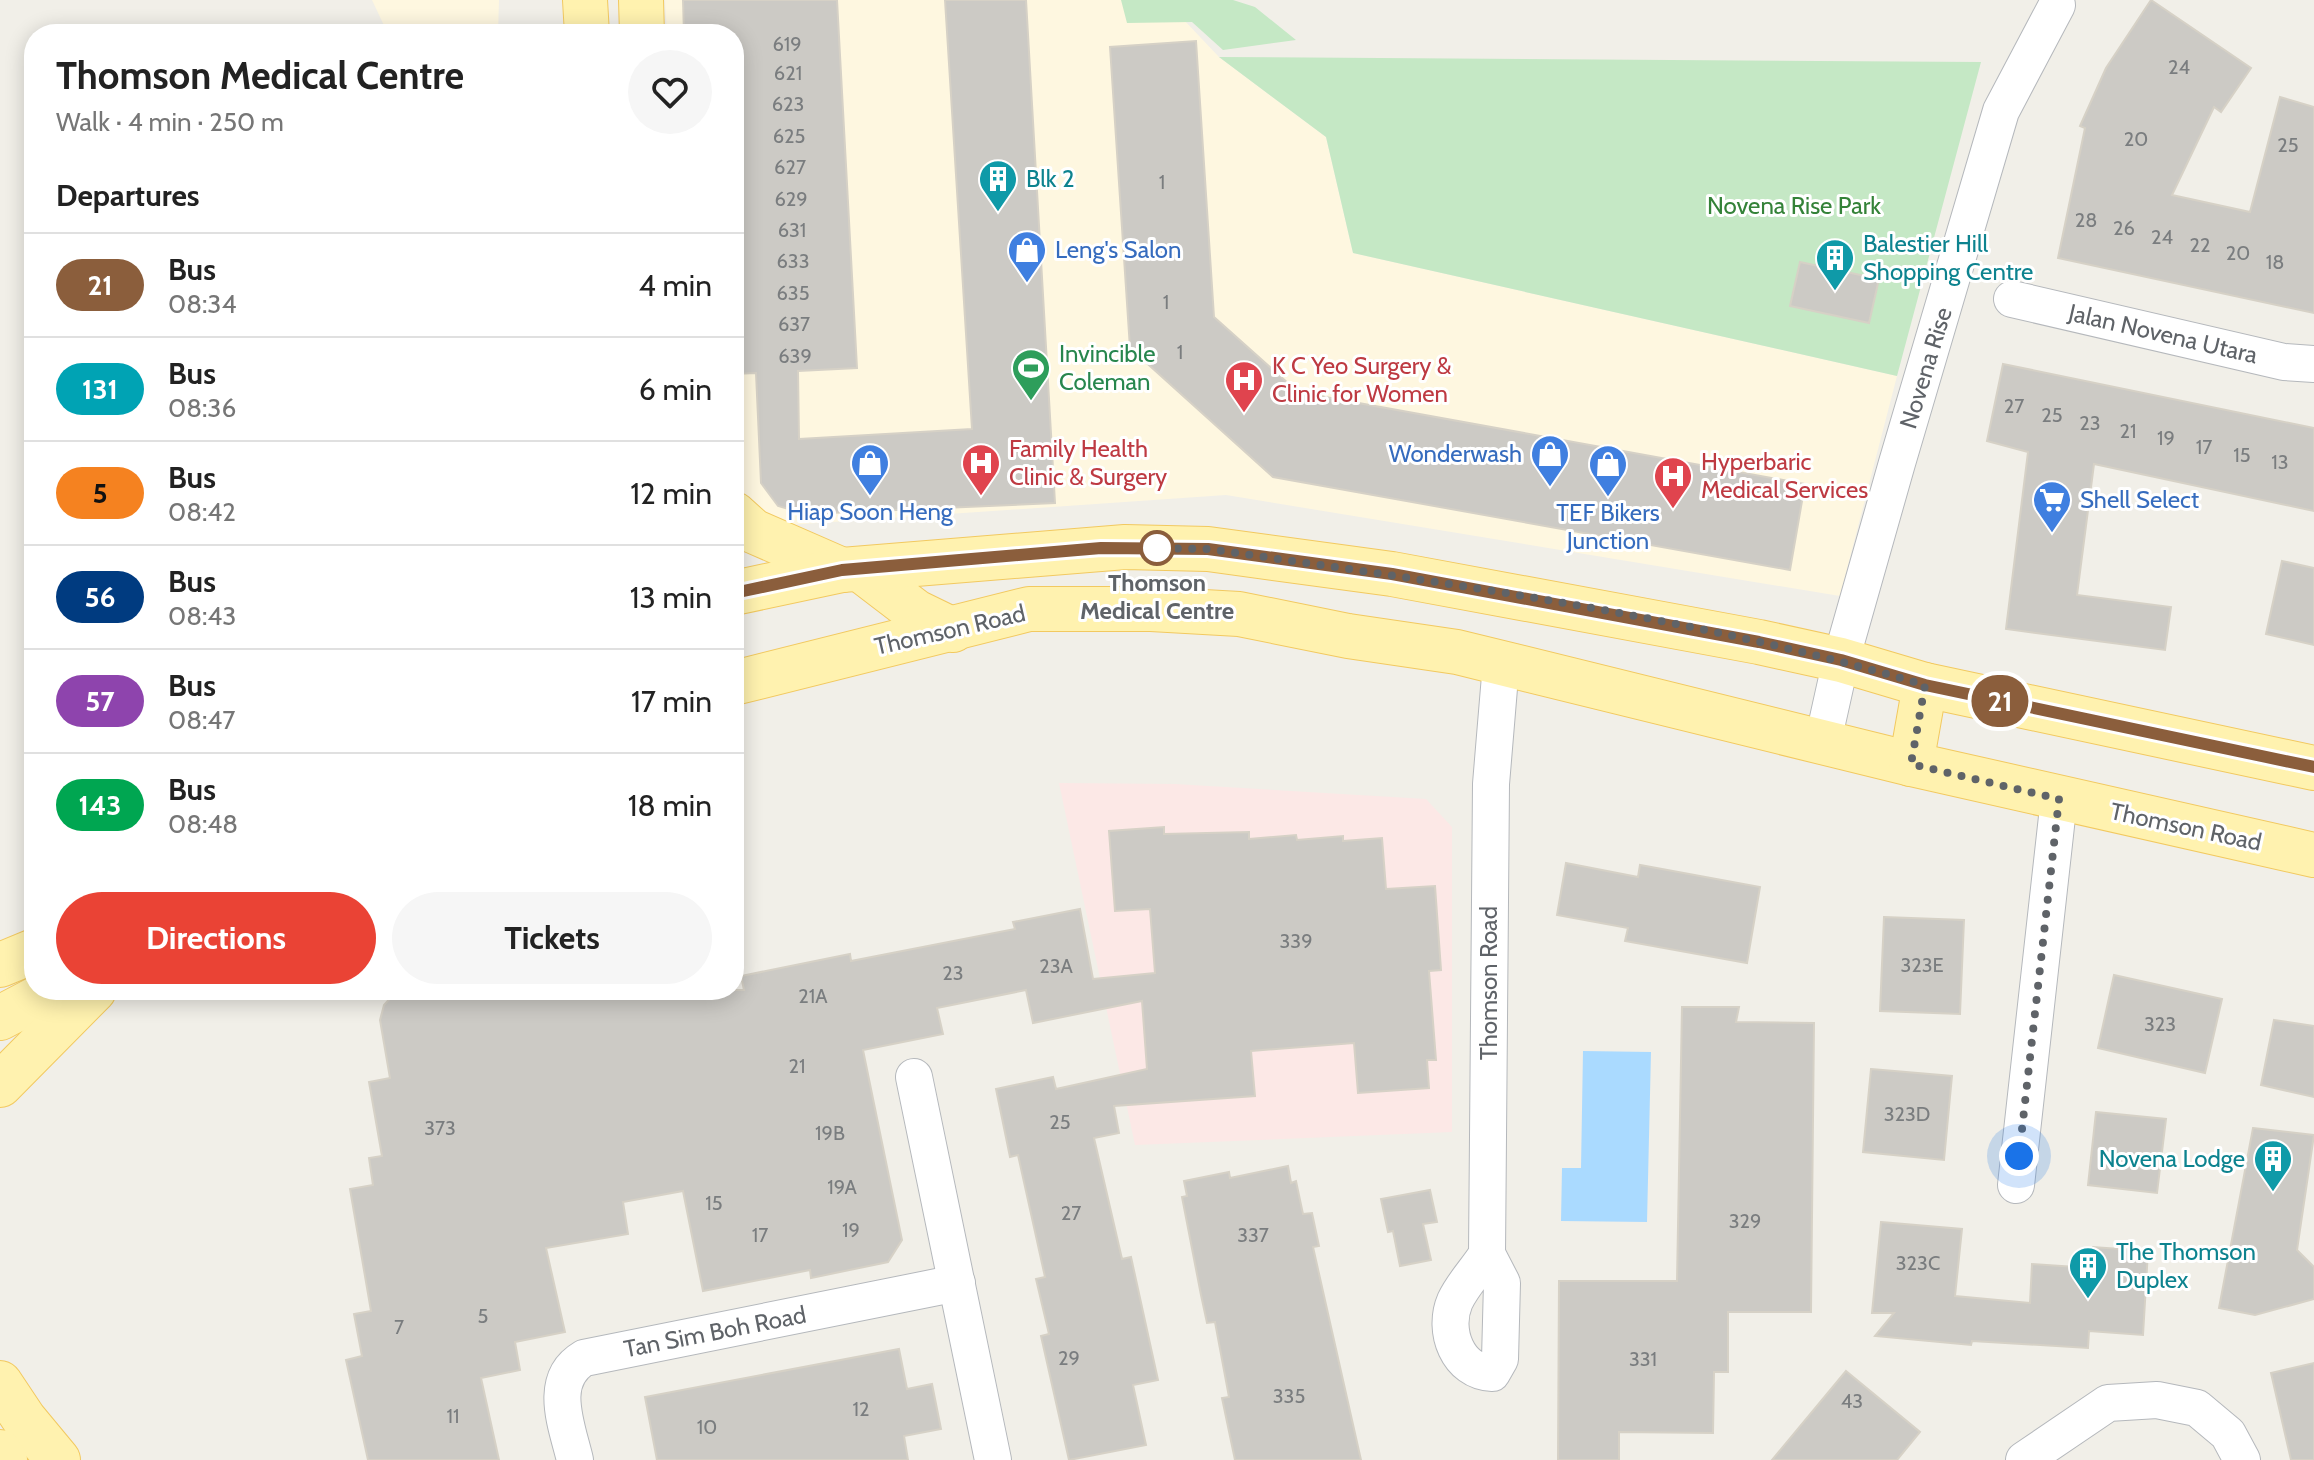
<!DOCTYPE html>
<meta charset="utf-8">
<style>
body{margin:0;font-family:Cabin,sans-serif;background:#f6f6f6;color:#222;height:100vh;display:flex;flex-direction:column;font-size:30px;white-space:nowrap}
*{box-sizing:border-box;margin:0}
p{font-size:26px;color:#767676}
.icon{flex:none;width:44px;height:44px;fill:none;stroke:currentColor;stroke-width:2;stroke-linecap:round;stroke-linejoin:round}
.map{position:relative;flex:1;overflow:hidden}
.panel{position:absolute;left:24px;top:24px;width:720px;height:976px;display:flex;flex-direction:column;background:#fff;border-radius:32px;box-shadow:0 4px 20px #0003}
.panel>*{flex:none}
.badge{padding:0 16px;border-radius:26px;font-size:28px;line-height:52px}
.you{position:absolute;width:40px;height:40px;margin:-20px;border:6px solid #fff;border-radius:50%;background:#1a73e8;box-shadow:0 0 0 12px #1a73e833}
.map>.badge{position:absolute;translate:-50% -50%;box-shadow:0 0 0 4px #fff}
h2{padding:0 32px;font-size:30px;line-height:72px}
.round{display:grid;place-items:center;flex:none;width:84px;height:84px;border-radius:42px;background:#f6f6f6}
.summary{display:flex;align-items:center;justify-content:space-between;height:136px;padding:0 32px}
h1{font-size:38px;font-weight:700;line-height:60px}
.cta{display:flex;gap:16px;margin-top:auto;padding:16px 32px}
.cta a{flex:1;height:92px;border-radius:48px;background:#ea4335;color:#fff;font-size:32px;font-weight:700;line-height:92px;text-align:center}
.cta a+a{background:#f6f6f6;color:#222}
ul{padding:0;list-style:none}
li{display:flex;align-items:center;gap:24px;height:104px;padding:0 32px;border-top:2px solid #e0e0e0}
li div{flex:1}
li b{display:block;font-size:30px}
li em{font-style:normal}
li .badge{min-width:88px;font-weight:700;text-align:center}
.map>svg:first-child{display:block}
</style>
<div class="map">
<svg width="2314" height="1460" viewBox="0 0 2314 1460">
<rect width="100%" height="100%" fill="#f1efe8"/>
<!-- commercial -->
<g fill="#fef7e0">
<path d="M 372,0 L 499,0 L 498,34 L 388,34 Z"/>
<path d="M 665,0 L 1165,0 L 1219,57 L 1326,137 L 1353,253 L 1897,376 L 1840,596 L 1226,495 L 788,525 L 742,502 L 734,486 L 734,34 L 667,34 Z"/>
</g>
<!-- medical -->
<path fill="#fce8e6" d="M 1059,783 L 1175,784 L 1426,799 L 1452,827 L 1452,1132 L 1135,1145 Z"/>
<!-- green -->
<g fill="#c5e8c5">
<path d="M 1121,0 L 1233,0 L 1255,7 L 1296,40 L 1223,50 L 1192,22 L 1127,23 Z"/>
<path d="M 1219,57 L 1981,62 L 1897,376 L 1353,253 L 1326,137 Z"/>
</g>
<!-- water -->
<path fill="#aadaff" d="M 1583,1051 L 1651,1052 L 1647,1222 L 1561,1221 L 1562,1168 L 1581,1168 Z"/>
<!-- building -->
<g fill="#cccac5" stroke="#d6d1c6" stroke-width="2">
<path d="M 683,0 L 837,0 L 857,368 L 798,371 L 799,439 L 972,429 L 945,0 L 1026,0 L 1055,503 L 806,514 L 778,506 L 761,483 L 756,373 L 734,374 L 734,34 L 684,34 Z"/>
<path d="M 2151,0 L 2251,68 L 2221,112 L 2214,107 L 2172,195 L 2250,212 L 2280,97 L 2314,107 L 2314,313 L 2058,258 L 2085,128 L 2080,126 L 2106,68 Z"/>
<path d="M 1196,41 L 1214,317 L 1298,392 L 1805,484 L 1790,570 L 1273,477 L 1130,348 L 1110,47 Z"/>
<path d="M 1800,262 L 1879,279 L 1869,323 L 1790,306 Z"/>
<path d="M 2003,364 L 2314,428 L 2314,511 L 2094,464 L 2077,595 L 2171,607 L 2165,650 L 2006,629 L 2028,452 L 1987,441 Z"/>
<path d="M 2282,561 L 2314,568 L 2314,645 L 2266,634 Z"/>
<path d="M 1164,827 L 1164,834 L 1249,832 L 1249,839 L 1296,835 L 1297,840 L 1343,836 L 1343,841 L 1382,838 L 1386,889 L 1435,886 L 1441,970 L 1429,971 L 1436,1060 L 1427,1060 L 1429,1088 L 1358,1093 L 1354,1043 L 1251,1051 L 1255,1096 L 1114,1106 L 1119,1133 L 1094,1138 L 1122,1259 L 1131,1257 L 1158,1380 L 1133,1385 L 1146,1445 L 1069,1460 L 1041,1336 L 1049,1334 L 1036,1279 L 1045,1277 L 1018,1155 L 1010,1157 L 996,1089 L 1053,1077 L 1056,1089 L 1147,1069 L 1142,1001 L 1033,1023 L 1026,990 L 937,1008 L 943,1034 L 863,1050 L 902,1240 L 888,1262 L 811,1278 L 810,1270 L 703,1291 L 683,1191 L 623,1202 L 628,1234 L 546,1248 L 565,1332 L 515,1342 L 520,1370 L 481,1378 L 499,1460 L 368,1460 L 346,1360 L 362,1356 L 354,1314 L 371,1311 L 350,1189 L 373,1185 L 369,1158 L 382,1156 L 369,1082 L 390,1078 L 380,1020 L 384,1005 L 394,994 L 419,990 L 744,990 L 741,976 L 850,954 L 851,961 L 1015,929 L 1013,922 L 1080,909 L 1093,979 L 1155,973 L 1150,909 L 1115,911 L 1109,831 Z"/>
<path d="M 1566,863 L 1638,877 L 1640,865 L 1760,887 L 1747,963 L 1625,941 L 1628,928 L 1557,915 Z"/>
<path d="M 1884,917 L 1964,920 L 1960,1014 L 1880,1011 Z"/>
<path d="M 2114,975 L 2222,999 L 2205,1073 L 2098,1048 Z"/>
<path d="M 1682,1007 L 1739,1007 L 1736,1022 L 1814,1023 L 1811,1312 L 1728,1312 L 1728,1372 L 1714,1372 L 1713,1433 L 1619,1432 L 1619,1460 L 1558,1460 L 1559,1281 L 1677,1281 Z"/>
<path d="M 2274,1020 L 2314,1026 L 2314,1097 L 2261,1085 Z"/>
<path d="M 1871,1069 L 1952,1076 L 1944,1160 L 1863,1152 Z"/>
<path d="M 2096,1112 L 2166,1119 L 2157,1193 L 2088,1185 Z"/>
<path d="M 2253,1128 L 2314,1135 L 2297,1250 L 2314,1267 L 2314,1299 L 2255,1315 L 2219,1308 Z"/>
<path d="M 1288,1166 L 1291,1183 L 1296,1181 L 1303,1214 L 1312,1213 L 1319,1246 L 1313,1247 L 1361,1460 L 1235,1460 L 1222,1398 L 1229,1397 L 1215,1322 L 1207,1323 L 1201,1295 L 1182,1197 L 1187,1196 L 1184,1181 L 1229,1172 L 1230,1178 Z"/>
<path d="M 1430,1190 L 1437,1222 L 1423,1224 L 1431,1260 L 1400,1266 L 1393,1231 L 1388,1232 L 1381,1199 Z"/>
<path d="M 1881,1222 L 1962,1229 L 1955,1296 L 2030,1303 L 2032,1264 L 2091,1268 L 2093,1247 L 2148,1251 L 2143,1335 L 2089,1331 L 2088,1348 L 1972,1341 L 1971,1345 L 1875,1336 L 1894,1313 L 1872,1313 Z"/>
<path d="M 899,1349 L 907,1389 L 932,1384 L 941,1429 L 904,1436 L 908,1460 L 657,1460 L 645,1397 Z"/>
<path d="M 2314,1363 L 2314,1460 L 2291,1460 L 2271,1373 Z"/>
<path d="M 1846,1371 L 1920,1432 L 1897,1460 L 1772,1460 Z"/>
</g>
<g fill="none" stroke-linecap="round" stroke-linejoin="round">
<defs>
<g id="minor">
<path d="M 2012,299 L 2284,362 L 2314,364"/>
<path d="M 1823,741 L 1841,660 L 1897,463 L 2001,111 L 2057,5"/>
<path d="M 914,1077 L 993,1460"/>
<path d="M 2016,1185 L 2059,799"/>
<path d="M 1487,1254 C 1477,1270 1463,1284 1455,1301 C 1442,1331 1458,1372 1492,1373 L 1500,1359 L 1502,1283 L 1487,1254 L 1491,784 L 1501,664"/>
<path d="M 575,1460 C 567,1426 547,1380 584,1358 L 957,1283"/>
<path d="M 2024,1460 L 2108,1403 L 2157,1400 L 2197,1408 L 2228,1434 L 2242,1460"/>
</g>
<g id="primary">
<path d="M 585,0 L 587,34"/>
<path d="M 641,0 L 642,34"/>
<path d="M 734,514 L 753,531 L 842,570"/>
<path d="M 861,570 L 916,612 L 953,630"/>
<path d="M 734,593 L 842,570 L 1125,547 L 1208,549 L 1392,574 L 1759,642 L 1841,660 L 1925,685 L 2314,768"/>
<path d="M 734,683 L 1029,609 L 1151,609 L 1239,614 L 1348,636 L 1457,652 L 1911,764 L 2314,855"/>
<path d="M 1911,764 L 1925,685"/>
<path d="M 0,965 L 34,951"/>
<path d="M 0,1018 L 53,990"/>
<path d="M 0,1085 L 94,990"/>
<path d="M 0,1383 L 24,1419 L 58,1460"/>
<path d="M 0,1452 L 5,1460"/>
</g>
</defs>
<!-- minor casing -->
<use href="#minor" stroke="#b5b8bc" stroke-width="38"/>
<!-- primary casing -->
<use href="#primary" stroke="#f2c960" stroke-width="46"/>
<!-- minor -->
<use href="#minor" stroke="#fff" stroke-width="36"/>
<!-- primary -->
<use href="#primary" stroke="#fff2af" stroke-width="44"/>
</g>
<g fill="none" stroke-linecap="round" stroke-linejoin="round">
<defs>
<path id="line" d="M 734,593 L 842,570 L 1101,548 L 1208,549 L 1392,574 L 1759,642 L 1841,660 L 1925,685 L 2314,767"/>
</defs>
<!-- line casing -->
<use href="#line" stroke="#fff" stroke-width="18"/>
<!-- line -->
<use href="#line" stroke="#8b5e3c" stroke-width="12"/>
<!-- walk -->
<path stroke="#5f6368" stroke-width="8" stroke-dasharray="0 14.4" d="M 1157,548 L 1153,548 L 1208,549 C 1448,583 1692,616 1925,685 L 1911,764 L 2059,799 L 2019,1156"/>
</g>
<!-- icons -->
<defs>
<symbol id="building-pin" viewBox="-11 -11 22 30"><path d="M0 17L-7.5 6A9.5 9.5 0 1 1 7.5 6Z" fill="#0f9aa8" stroke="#fff"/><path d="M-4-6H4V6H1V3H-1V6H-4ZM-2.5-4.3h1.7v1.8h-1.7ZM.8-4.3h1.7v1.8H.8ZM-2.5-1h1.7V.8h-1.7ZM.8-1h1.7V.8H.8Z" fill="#fff"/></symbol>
<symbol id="shop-pin" viewBox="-11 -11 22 30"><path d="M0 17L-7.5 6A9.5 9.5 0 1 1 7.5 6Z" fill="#3f7fe0" stroke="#fff"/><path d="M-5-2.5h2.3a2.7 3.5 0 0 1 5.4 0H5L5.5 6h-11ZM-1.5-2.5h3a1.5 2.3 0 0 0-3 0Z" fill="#fff"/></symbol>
<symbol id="stadium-pin" viewBox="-11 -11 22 30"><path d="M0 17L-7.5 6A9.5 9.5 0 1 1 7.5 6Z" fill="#2e9e5b" stroke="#fff"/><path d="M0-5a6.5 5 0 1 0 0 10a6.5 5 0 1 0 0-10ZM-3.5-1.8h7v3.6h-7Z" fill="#fff"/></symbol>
<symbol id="hospital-pin" viewBox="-11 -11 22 30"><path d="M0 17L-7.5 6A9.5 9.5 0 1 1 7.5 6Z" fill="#e0444e" stroke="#fff"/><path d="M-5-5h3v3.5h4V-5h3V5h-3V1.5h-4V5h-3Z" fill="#fff"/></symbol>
<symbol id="supermarket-pin" viewBox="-11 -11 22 30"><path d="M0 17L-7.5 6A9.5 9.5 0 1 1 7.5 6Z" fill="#3f7fe0" stroke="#fff"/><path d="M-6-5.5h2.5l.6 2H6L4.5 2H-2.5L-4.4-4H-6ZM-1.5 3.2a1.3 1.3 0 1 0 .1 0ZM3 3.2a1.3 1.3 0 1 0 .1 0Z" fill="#fff"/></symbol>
</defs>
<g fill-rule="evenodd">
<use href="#building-pin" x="976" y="157" width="44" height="60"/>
<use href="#shop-pin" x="1005" y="228" width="44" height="60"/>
<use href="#building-pin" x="1813" y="236" width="44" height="60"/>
<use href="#stadium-pin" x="1009" y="346" width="44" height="60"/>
<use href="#hospital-pin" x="1222" y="358" width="44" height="60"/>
<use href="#shop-pin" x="1528" y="432" width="44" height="60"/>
<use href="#shop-pin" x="848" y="441" width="44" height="60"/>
<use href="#hospital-pin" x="959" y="441" width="44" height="60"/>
<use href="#shop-pin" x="1586" y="442" width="44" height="60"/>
<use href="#hospital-pin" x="1651" y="454" width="44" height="60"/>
<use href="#supermarket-pin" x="2030" y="478" width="44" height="60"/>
<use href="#building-pin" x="2251" y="1137" width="44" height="60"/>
<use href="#building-pin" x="2066" y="1244" width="44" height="60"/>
</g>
<!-- markers -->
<circle fill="#fff" stroke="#8b5e3c" stroke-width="4" cx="1157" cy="548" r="16"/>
<g text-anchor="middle" stroke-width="6" stroke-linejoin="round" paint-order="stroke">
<!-- number labels -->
<g font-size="20" fill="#7a7d7f">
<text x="787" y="51">619</text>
<text x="2179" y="74">24</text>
<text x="788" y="80">621</text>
<text x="788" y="111">623</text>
<text x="789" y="143">625</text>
<text x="2136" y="146">20</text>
<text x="2288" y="152">25</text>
<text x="790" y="174">627</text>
<text x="1162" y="189">1</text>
<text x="791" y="206">629</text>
<text x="2086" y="227">28</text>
<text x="2124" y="235">26</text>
<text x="792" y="237">631</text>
<text x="2162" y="244">24</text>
<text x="2200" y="252">22</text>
<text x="2238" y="260">20</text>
<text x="793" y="268">633</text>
<text x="2275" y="269">18</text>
<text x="793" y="300">635</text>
<text x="1166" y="309">1</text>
<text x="794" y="331">637</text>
<text x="1180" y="359">1</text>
<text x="795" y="363">639</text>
<text x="2014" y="413">27</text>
<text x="2052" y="422">25</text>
<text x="2090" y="430">23</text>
<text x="2128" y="438">21</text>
<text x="2166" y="445">19</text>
<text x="2204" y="454">17</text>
<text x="2242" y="462">15</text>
<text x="2280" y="469">13</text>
<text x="1296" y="948">339</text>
<text x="1922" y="972">323E</text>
<text x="1056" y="973">23A</text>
<text x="953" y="980">23</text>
<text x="813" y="1003">21A</text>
<text x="2160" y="1031">323</text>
<text x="797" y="1073">21</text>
<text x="1907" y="1121">323D</text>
<text x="1060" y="1129">25</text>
<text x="440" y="1135">373</text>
<text x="830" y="1140">19B</text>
<text x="842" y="1194">19A</text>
<text x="714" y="1210">15</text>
<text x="1071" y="1220">27</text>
<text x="1745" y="1228">329</text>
<text x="851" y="1237">19</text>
<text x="760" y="1242">17</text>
<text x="1253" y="1242">337</text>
<text x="1918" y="1270">323C</text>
<text x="483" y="1323">5</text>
<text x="399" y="1334">7</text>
<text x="1069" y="1365">29</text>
<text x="1643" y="1366">331</text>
<text x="1289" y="1403">335</text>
<text x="1852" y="1408">43</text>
<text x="861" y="1416">12</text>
<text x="453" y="1423">11</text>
<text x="707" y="1434">10</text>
</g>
<!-- culture labels -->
<g font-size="24" fill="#0d838f" stroke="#fff" text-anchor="start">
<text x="1026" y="187">Blk 2</text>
<text x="1863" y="252">Balestier Hill<tspan x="1863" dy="28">Shopping Centre</tspan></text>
<text x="2245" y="1167" text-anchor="end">Novena Lodge</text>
<text x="2116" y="1260">The Thomson<tspan x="2116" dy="28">Duplex</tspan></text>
</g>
<!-- park labels -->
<g font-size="24" fill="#348238" stroke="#fff">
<text x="1794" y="214">Novena Rise Park</text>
</g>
<!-- shop labels -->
<g font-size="24" fill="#366cbe" stroke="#fff" text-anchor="start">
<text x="1055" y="258">Leng's Salon</text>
<text x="1522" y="462" text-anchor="end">Wonderwash</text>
<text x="2080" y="508">Shell Select</text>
<text x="870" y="520" text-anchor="middle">Hiap Soon Heng</text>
<text x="1608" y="521" text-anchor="middle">TEF Bikers<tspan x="1608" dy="28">Junction</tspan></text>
</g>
<!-- street labels -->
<g font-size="24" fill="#5f6368" stroke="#fff">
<text transform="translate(2163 334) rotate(13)" y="8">Jalan Novena Utara</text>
<text transform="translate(1926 368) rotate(-73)" y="8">Novena Rise</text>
<text transform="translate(950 630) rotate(-13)" y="8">Thomson Road</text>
<text transform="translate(2186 827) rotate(12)" y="8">Thomson Road</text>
<text transform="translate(1489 983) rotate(-90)" y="8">Thomson Road</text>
<text transform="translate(715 1332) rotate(-11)" y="8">Tan Sim Boh Road</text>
</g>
<!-- leisure labels -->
<g font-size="24" fill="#27864d" stroke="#fff" text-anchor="start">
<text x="1059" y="362">Invincible<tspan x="1059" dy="28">Coleman</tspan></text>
</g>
<!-- health labels -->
<g font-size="24" fill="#be3a42" stroke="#fff" text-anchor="start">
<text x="1272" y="374">K C Yeo Surgery &amp;<tspan x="1272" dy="28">Clinic for Women</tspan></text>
<text x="1009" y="457">Family Health<tspan x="1009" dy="28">Clinic &amp; Surgery</tspan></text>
<text x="1701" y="470">Hyperbaric<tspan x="1701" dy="28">Medical Services</tspan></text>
</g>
<!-- stop labels -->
<g font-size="24" font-weight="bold" fill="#5f6368" stroke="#fff">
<text x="1157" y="591">Thomson<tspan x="1157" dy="28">Medical Centre</tspan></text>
</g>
</g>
</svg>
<div class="you" style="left:2019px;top:1156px"></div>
<b class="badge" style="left:2000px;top:701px;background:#8b5e3c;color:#fff">21</b>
<section class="panel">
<div class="summary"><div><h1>Thomson Medical Centre</h1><p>Walk · 4 min · 250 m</p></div><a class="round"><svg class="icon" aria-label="heart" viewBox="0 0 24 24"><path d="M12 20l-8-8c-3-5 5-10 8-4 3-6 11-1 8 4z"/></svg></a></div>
<h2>Departures</h2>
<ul>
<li><span class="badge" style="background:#8b5e3c;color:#fff">21</span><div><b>Bus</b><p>08:34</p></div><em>4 min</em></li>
<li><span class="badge" style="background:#00a3b4;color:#fff">131</span><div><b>Bus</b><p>08:36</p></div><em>6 min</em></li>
<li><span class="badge" style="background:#f58220;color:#111">5</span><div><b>Bus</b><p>08:42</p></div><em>12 min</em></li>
<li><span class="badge" style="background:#003b80;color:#fff">56</span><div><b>Bus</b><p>08:43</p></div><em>13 min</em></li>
<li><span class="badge" style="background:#8e44ad;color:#fff">57</span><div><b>Bus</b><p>08:47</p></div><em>17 min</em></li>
<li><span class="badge" style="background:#00a651;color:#fff">143</span><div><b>Bus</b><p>08:48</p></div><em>18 min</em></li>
</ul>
<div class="cta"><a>Directions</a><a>Tickets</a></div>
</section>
</div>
